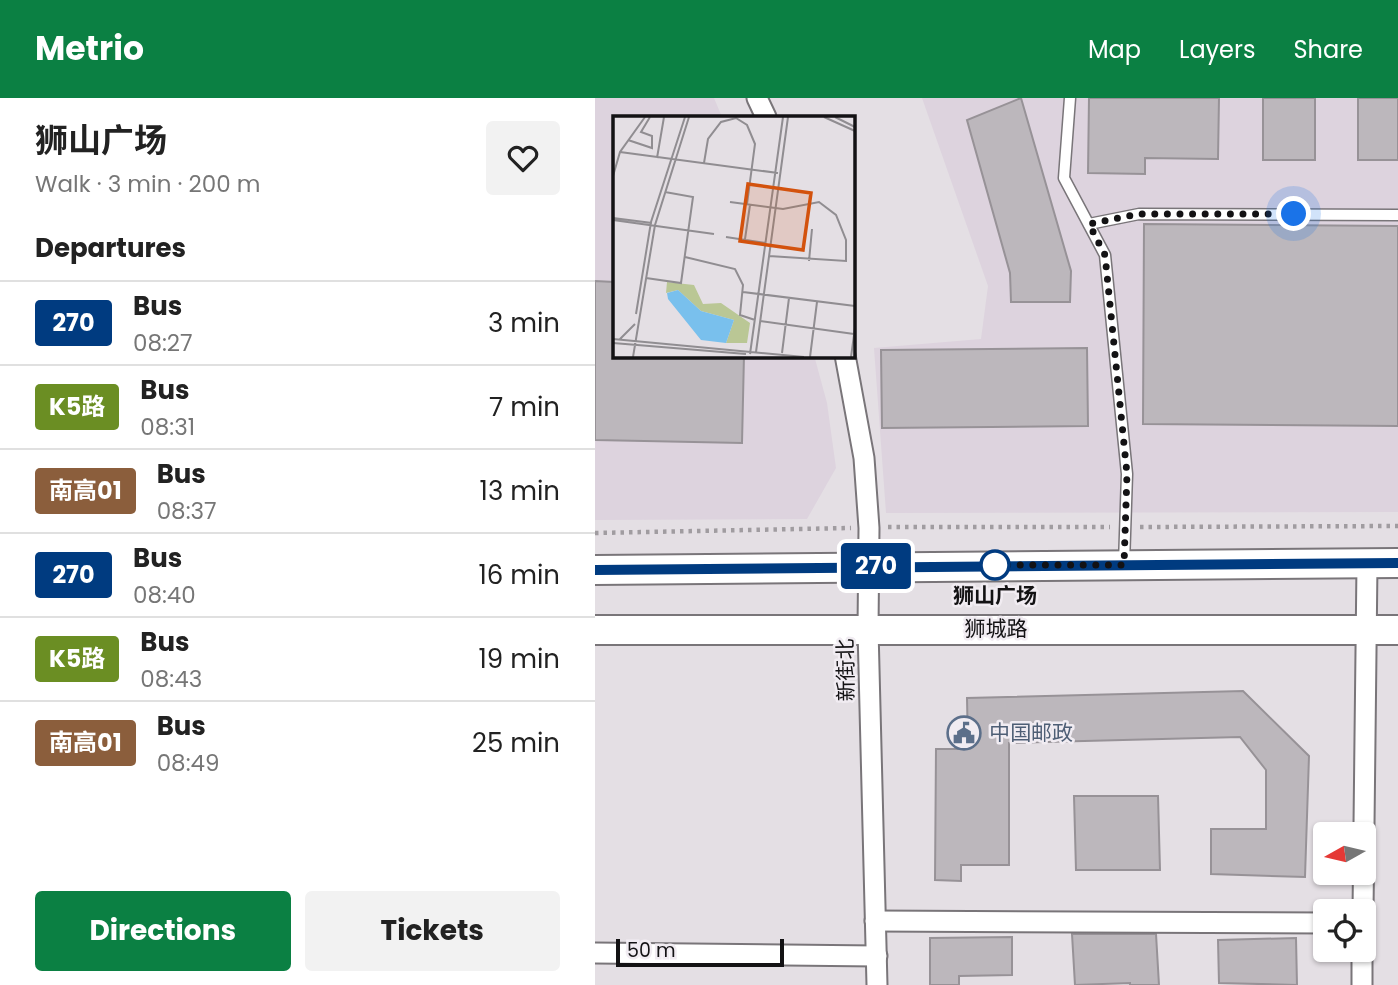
<!DOCTYPE html>
<meta charset="utf-8">
<style>
body{margin:0;font-family:Poppins,"Noto Sans SC",sans-serif;background:#f2f2f2;color:#222;height:100vh;display:flex;flex-direction:column;font-size:26px;white-space:nowrap}
*{box-sizing:border-box;margin:0}
p{font-size:23px;color:#767676}
.icon{flex:none;width:38px;height:38px;fill:none;stroke:currentColor;stroke-width:2;stroke-linecap:round;stroke-linejoin:round}
.map{position:relative;flex:1;overflow:hidden}
.side{display:flex;flex-direction:column;background:#fff;width:595px}
.side>*{flex:none}
.badge{padding:0 14px;border-radius:5px;font-size:24px;line-height:46px}
.needle{width:46px;rotate:262deg}
.fabs{position:absolute;left:718px;top:724px;display:grid;gap:14px}
.fabs a{display:grid;place-items:center;width:63px;height:63px;border-radius:7px;background:#fff;box-shadow:0 2px 5px #0004;font-size:35px}
.scale{position:absolute;left:21px;bottom:18px;width:168px;box-sizing:border-box;padding-left:7px;border:4px solid #131214;border-top:0;font-size:19px;line-height:24px;white-space:nowrap;color:#131214;-webkit-text-stroke:5px #f1ecf2;paint-order:stroke}
.you{position:absolute;width:35px;height:35px;margin:-18px;border:5px solid #fff;border-radius:50%;background:#1a73e8;box-shadow:0 0 0 10px #1a73e833}
.map>.badge{position:absolute;translate:-50% -50%;box-shadow:0 0 0 4px #fff}
h2{padding:0 35px;font-size:26px;line-height:63px}
.round{display:grid;place-items:center;flex:none;width:74px;height:74px;border-radius:7px;background:#f2f2f2}
.overview{display:flex;align-items:center;justify-content:space-between;height:119px;padding:0 35px}
h1{font-size:33px;font-weight:700;line-height:52px}
.action{display:flex;gap:14px;margin-top:auto;padding:14px 35px}
.action a{flex:1;height:80px;border-radius:7px;background:#0b8043;color:#fff;font-size:28px;font-weight:700;line-height:80px;text-align:center}
.action a+a{background:#f2f2f2;color:#222}
ul{padding:0;list-style:none}
li{display:flex;align-items:center;gap:21px;height:84px;padding:0 35px;border-top:2px solid #e0e0e0}
li div{flex:1}
li b{display:block;font-size:26px}
li em{font-style:normal}
li .badge{min-width:77px;font-weight:700;text-align:center}
header{display:flex;align-items:center;gap:42px;box-sizing:border-box;height:98px;padding:0 35px;background:#0b8043;color:#fff}
header strong{font-size:33px}
nav{display:flex;gap:38px;margin-inline-start:auto;font-size:24px}
main{display:flex;flex:1;min-height:0}
.map>svg:first-child{display:block}
</style>
<header>
<strong>Metrio</strong>
<nav><a>Map</a><a>Layers</a><a>Share</a></nav>
</header>
<main>
<section class="side">
<div class="overview"><div><h1>狮山广场</h1><p>Walk · 3 min · 200 m</p></div><a class="round"><svg class="icon" aria-label="heart" viewBox="0 0 24 24"><path d="M12 20l-8-8c-3-5 5-10 8-4 3-6 11-1 8 4z"/></svg></a></div>
<h2>Departures</h2>
<ul>
<li><span class="badge" style="background:#003b80;color:#fff">270</span><div><b>Bus</b><p>08:27</p></div><em>3 min</em></li>
<li><span class="badge" style="background:#6b8e23;color:#fff">K5路</span><div><b>Bus</b><p>08:31</p></div><em>7 min</em></li>
<li><span class="badge" style="background:#8b5e3c;color:#fff">南高01</span><div><b>Bus</b><p>08:37</p></div><em>13 min</em></li>
<li><span class="badge" style="background:#003b80;color:#fff">270</span><div><b>Bus</b><p>08:40</p></div><em>16 min</em></li>
<li><span class="badge" style="background:#6b8e23;color:#fff">K5路</span><div><b>Bus</b><p>08:43</p></div><em>19 min</em></li>
<li><span class="badge" style="background:#8b5e3c;color:#fff">南高01</span><div><b>Bus</b><p>08:49</p></div><em>25 min</em></li>
</ul>
<div class="action"><a>Directions</a><a>Tickets</a></div>
</section>
<div class="map">
<svg width="803" height="887" viewBox="0 0 803 887">
<rect width="100%" height="100%" fill="#e4dfe4"/>
<!-- built -->
<g fill="#ddd3de">
<path d="M 0,0 L 119,0 L 127,19 L 19,19 L 19,257 L 219,257 L 232,305 L 241,370 L 212,421 L 0,422 Z"/>
<path d="M 327,0 L 803,0 L 803,414 L 291,415 L 279,250 L 386,241 L 393,188 Z"/>
</g>
<!-- building -->
<g fill="#bcb7bc" stroke="#979297" stroke-width="2">
<path d="M 426,0 L 476,173 L 475,204 L 416,204 L 415,175 L 372,22 Z"/>
<path d="M 494,0 L 624,0 L 623,61 L 550,60 L 550,76 L 493,75 Z"/>
<rect x="668" y="0" width="52" height="62"/>
<rect x="763" y="0" width="40" height="62"/>
<path d="M 549,126 L 803,128 L 803,328 L 548,326 Z"/>
<path d="M 0,183 L 19,184 L 19,257 L 149,257 L 147,345 L 0,342 Z"/>
<path d="M 492,250 L 493,328 L 287,330 L 286,252 Z"/>
<path d="M 648,593 L 714,658 L 710,779 L 616,776 L 616,731 L 671,731 L 671,672 L 645,639 L 414,645 L 414,767 L 366,767 L 366,783 L 340,782 L 341,651 L 373,651 L 372,600 Z"/>
<path d="M 479,698 L 563,698 L 565,772 L 481,772 Z"/>
<path d="M 477,836 L 561,836 L 564,887 L 535,887 L 535,885 L 480,887 Z"/>
<path d="M 417,839 L 417,877 L 364,878 L 364,887 L 335,887 L 335,840 Z"/>
<path d="M 701,840 L 702,887 L 624,885 L 623,842 Z"/>
</g>
<g fill="none" stroke-linecap="round" stroke-linejoin="round">
<defs>
<g id="lane">
<path d="M 475,0 L 469,80 L 510,157 L 532,376 L 529,466"/>
<path d="M 494,126 L 544,116 L 803,117"/>
</g>
<g id="street">
<path d="M 162,0 L 171,19"/>
<path d="M 250,257 L 269,360 L 274,430 L 273,531 L 282,887"/>
<path d="M 768,814 L 772,466"/>
<path d="M 280,823 L 730,825"/>
<path d="M 0,855 L 282,858"/>
<path d="M 767,887 L 767,852"/>
</g>
<g id="secondary">
<path d="M 0,472 L 803,465"/>
<path d="M 0,532 L 803,532"/>
</g>
</defs>
<!-- lane casing -->
<use href="#lane" stroke="#797579" stroke-width="13"/>
<!-- street casing -->
<use href="#street" stroke="#797579" stroke-width="23"/>
<!-- secondary casing -->
<use href="#secondary" stroke="#797579" stroke-width="32"/>
<!-- path -->
<g stroke="#a09ca0" stroke-width="4.5" stroke-dasharray="3.5 5" stroke-linecap="butt">
<path d="M 293,429 L 515,429"/>
<path d="M 545,429 L 803,428"/>
<path d="M 0,435 L 256,430"/>
</g>
<!-- lane -->
<use href="#lane" stroke="#fff" stroke-width="10"/>
<!-- street -->
<use href="#street" stroke="#fff" stroke-width="19"/>
<!-- secondary -->
<use href="#secondary" stroke="#fff" stroke-width="28"/>
</g>
<g fill="none" stroke-linecap="round" stroke-linejoin="round">
<defs>
<path id="line" d="M 0,472 L 803,465"/>
</defs>
<!-- line casing -->
<use href="#line" stroke="#fff" stroke-width="16"/>
<!-- line -->
<use href="#line" stroke="#003b80" stroke-width="10"/>
<!-- walk -->
<path stroke="#131214" stroke-width="7" stroke-dasharray="0 12.6" d="M 400,467 L 529,467 L 532,376 L 510,157 L 494,126 L 544,116 L 699,116"/>
</g>
<!-- icons -->
<defs>
<symbol id="civic-ring" viewBox="-11 -11 22 22"><circle r="9.5" fill="#f1ecf2" stroke="#5c6f8a" stroke-width="1.5"/><path d="M-.6-6.5H3V-4.5H.6V-3L4-1V1h2V6H-6V1h2V-1L-.6-3ZM-1.2 2.5V6h2.4V2.5Z" fill="#5c6f8a"/></symbol>
</defs>
<g fill-rule="evenodd">
<use href="#civic-ring" x="350" y="616" width="38" height="38"/>
</g>
<!-- markers -->
<circle fill="#fff" stroke="#003b80" stroke-width="3.5" cx="400" cy="467" r="14"/>
<g text-anchor="middle" stroke-width="5" stroke-linejoin="round" paint-order="stroke">
<!-- stop labels -->
<g font-size="21" font-weight="bold" fill="#131214" stroke="#f1ecf2">
<text x="400" y="505">狮山广场</text>
</g>
<!-- street labels -->
<g font-size="21" fill="#131214" stroke="#f1ecf2">
<text x="401" y="538">狮城路</text>
<text transform="translate(251 572) rotate(-91)" y="7">新街北</text>
</g>
<!-- service labels -->
<g font-size="21" fill="#4e5e75" stroke="#f1ecf2" text-anchor="start">
<text x="394" y="642">中国邮政</text>
</g>
</g>
<!-- overview -->
<g transform="translate(18 18)">
<rect width="242" height="242" fill="#e4dfe4"/>
<path d="M 54,166 L 81,169 L 90,188 L 108,187 L 137,207 L 134,227 L 113,227 L 121,204 L 88,195 L 65,174 L 53,177 Z" fill="#bac795"/>
<path d="M 65,174 L 88,195 L 121,204 L 113,227 L 88,224 L 55,183 L 54,177 Z" fill="#79c0ed"/>
<path fill="none" stroke="#908d91" stroke-width="2" d="M 211,1 L 242,15M 222,1 L 242,11M 15,24 L 39,32 L 39,20 L 28,16 L 37,1M 7,36 L 165,57M 44,42 L 51,1M 91,47 L 95,23 L 108,6 L 123,2 L 134,9 L 142,28 L 134,88M 0,60 L 7,36 L 32,1M 117,86 L 170,93 L 206,86 L 223,99 L 233,124 L 233,145 L 156,140M 0,102 L 39,107M 0,104 L 101,118M 113,121 L 153,127M 132,123 L 137,89M 72,141 L 122,153 L 130,169 L 127,199 L 142,204M 196,145 L 199,113M 33,162 L 68,167 L 80,81 L 52,76M 130,176 L 242,190M 23,198 L 38,106 L 72,1M 147,205 L 241,218M 0,223 L 191,241M 7,223 L 22,208M 0,227 L 133,238M 143,236 L 175,1M 169,237 L 176,182M 137,238 L 170,1M 20,241 L 42,109 L 76,1M 197,241 L 204,186M 238,241 L 242,212"/>
<path fill="#d3520d" fill-opacity="0.15" stroke="#d3520d" stroke-width="3.5" d="M 135,68 L 198,77 L 190,134 L 127,125 Z"/>
<rect width="242" height="242" fill="none" stroke="#131214" stroke-width="3.5"/>
</g>
</svg>
<div class="fabs">
<a><svg class="needle" viewBox="-14 -14 28 28"><path d="M0-13l5 13h-10z" fill="#e53935"/><path d="M0 13l5-13h-10z" fill="#767676"/></svg></a>
<a><svg class="icon" aria-label="locate" viewBox="0 0 24 24"><circle cx="12" cy="12" r="6"/><path d="M12 2v4M12 18v4M2 12h4M18 12h4"/></svg></a>
</div>
<div class="scale">50 m</div>
<div class="you" style="left:699px;top:116px"></div>
<b class="badge" style="left:281px;top:468px;background:#003b80;color:#fff">270</b>
</div>
</main>
